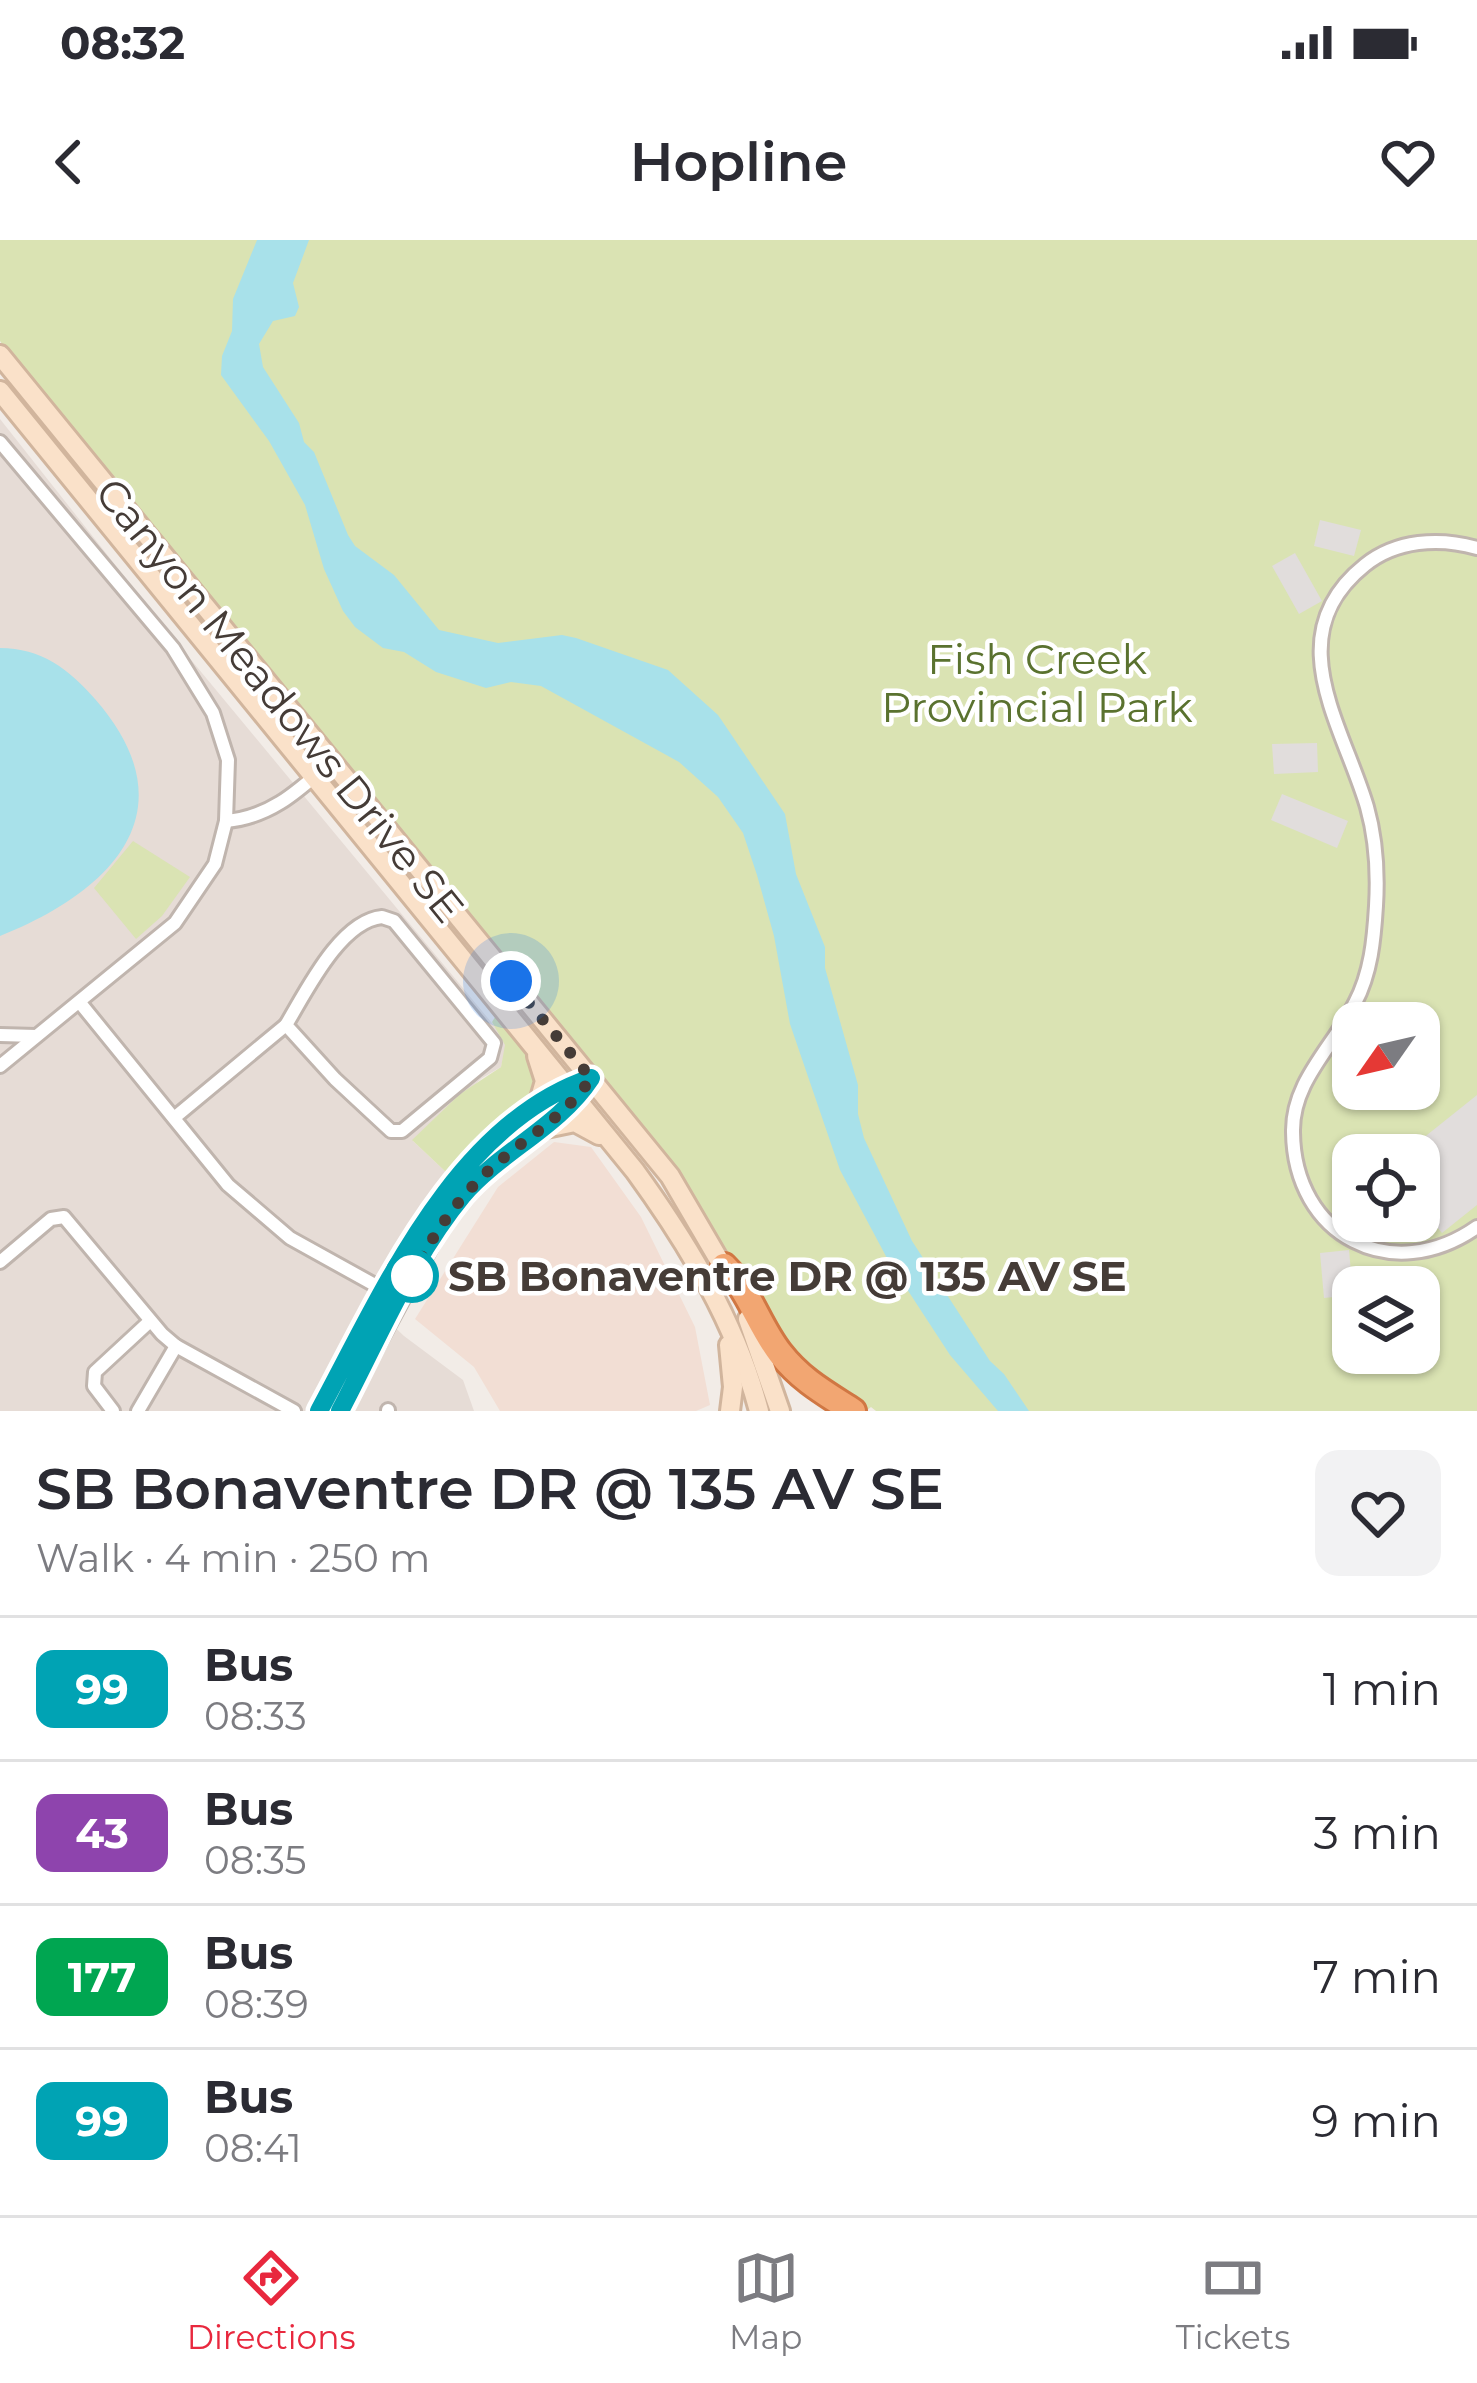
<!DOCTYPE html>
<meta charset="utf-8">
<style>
body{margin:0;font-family:Montserrat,sans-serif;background:#f2f2f3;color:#2b2b33;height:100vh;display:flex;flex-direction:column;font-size:45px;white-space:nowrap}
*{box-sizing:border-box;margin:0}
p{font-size:39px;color:#7c7c81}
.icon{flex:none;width:66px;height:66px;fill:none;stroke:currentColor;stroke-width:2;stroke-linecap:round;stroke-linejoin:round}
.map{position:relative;height:1171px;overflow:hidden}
.sheet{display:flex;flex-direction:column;background:#fff;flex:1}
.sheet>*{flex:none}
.badge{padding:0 24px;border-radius:18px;font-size:42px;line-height:78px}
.needle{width:78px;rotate:236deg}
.fabs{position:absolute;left:1332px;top:762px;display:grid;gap:24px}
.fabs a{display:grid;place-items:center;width:108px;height:108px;border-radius:24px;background:#fff;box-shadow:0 3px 9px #0004;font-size:60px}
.you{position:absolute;width:60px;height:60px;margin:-30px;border:9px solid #fff;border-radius:50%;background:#1a73e8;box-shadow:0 0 0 18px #1a73e833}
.map>.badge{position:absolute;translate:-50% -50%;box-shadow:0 0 0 6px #fff}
.round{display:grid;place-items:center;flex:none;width:126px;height:126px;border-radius:24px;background:#f2f2f3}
.summary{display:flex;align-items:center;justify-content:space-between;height:204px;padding:0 36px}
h1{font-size:57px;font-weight:600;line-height:90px}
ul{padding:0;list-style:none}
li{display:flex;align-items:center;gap:36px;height:144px;padding:0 36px;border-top:3px solid #e1e1e2}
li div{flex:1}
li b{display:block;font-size:45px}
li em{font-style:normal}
li .badge{min-width:132px;font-weight:700;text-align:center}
.status{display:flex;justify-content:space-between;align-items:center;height:84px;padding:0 60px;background:#fff;direction:ltr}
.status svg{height:33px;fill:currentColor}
header{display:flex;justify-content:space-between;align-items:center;height:156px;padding:0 36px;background:#fff;font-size:54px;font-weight:600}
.menu{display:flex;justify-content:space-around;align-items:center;height:168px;border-top:3px solid #e1e1e2;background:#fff;font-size:33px;color:#7c7c81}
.menu a{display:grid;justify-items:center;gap:6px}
.menu .active{color:#e8283e}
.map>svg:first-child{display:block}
</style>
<div class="status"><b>08:32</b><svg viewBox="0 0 49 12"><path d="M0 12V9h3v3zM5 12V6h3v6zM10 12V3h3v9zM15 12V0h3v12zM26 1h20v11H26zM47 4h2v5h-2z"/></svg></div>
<header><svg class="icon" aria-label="back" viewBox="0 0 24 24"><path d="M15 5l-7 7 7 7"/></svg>Hopline<svg class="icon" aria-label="heart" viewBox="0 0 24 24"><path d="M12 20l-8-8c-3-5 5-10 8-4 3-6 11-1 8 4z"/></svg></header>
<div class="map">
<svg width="1477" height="1171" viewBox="0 0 1477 1171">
<rect width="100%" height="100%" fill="#f2ece7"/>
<!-- residential -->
<path fill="#e6dcd6" d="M 0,179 L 173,398 L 501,794 L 506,805 L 501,827 L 482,838 L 413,901 L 448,934 L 366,1060 L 404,1096 L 463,1140 L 474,1171 L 0,1171 Z"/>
<!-- commercial -->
<path fill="#f2ded4" d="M 554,902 L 591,907 L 641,977 L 695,1087 L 710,1165 L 696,1171 L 500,1171 L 474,1127 L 415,1079 L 498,947 Z"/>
<!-- green -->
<g fill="#dae3b3" fill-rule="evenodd">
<path d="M 0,0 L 1477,0 L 1477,1171 L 876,1171 L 871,1167 L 866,1171 L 804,1133 L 677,931 L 9,114 L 0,101 ZM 1353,783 L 1419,783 L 1419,849 L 1353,849 ZM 1353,915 L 1419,915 L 1419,981 L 1353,981 ZM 1353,1047 L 1419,1047 L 1419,1113 L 1353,1113 Z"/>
<path d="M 133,601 L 190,637 L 162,676 L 136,699 L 94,648 Z"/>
<path d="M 497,774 C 515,799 544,828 532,860 L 448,934 L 412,900 L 460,854 L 501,827 L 505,805 L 492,782 Z"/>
</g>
<!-- parking -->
<g fill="#e1dddc">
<path d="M 1320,280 L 1361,290 L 1354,316 L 1314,306 Z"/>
<path d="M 1295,313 L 1322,361 L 1299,374 L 1272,326 Z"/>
<path d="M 1317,503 L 1318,532 L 1274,534 L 1272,504 Z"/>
<path d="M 1282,554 L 1348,581 L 1337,608 L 1271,580 Z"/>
<path d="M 1477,855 L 1477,965 L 1442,993 L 1419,966 L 1419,915 L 1402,915 Z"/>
<path d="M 1349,1010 L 1353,1055 L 1324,1058 L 1320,1013 Z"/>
</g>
<!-- water -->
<g fill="#a8e1ea">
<path d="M 257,0 L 309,0 L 293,43 L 299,67 L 295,76 L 273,81 L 259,104 L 263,127 L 299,183 L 304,202 L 314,212 L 348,295 L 355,306 L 394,335 L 439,390 L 498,403 L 562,395 L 576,398 L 668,430 L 718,475 L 785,574 L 796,634 L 825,707 L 825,728 L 858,845 L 858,874 L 864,898 L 912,1001 L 990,1121 L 1004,1134 L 1029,1171 L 998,1171 L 950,1115 L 888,1020 L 840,930 L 790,784 L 774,696 L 757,635 L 743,593 L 718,557 L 679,522 L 541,446 L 511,442 L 486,448 L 436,432 L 404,412 L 383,408 L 355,387 L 343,371 L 324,329 L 305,265 L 269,201 L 221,135 L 222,116 L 232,91 L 233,59 Z"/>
<path d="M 0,408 C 41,408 69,429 95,459 C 192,570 113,651 0,696 Z"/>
</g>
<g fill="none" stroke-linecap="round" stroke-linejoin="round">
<defs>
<g id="minor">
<path d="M 0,202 L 173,408 L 213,473 L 228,520 L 226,581 L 215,624 L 175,683 L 0,826"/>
<path d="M 1477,308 C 1439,297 1396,300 1365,325 C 1277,395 1343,485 1367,567 C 1376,599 1378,633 1376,666 C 1374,699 1371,733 1355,763 C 1334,806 1292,841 1293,892 C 1294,996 1392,1047 1477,987"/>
<path d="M 226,581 C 271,577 298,551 331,522"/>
<path d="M 382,677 L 394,681 L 494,803 L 490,818 L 402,891 L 391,891 L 335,839 L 286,785 C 306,752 340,681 382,677 Z"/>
<path d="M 81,764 L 228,945 L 290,998 L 400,1059"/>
<path d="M 0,795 L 36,796"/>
<path d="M 174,878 L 286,785"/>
<path d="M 0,1022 L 51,979 L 64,977 L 162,1094 L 176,1106 L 294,1171"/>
<path d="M 388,1170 L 388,1171"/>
<path d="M 113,1171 L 94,1146 L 95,1132 L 149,1082"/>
<path d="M 138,1171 L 176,1106"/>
</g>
<g id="tertiary">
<path d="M 319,1171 C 382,1053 454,884 591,838"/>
<path d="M 340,1171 L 443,981 L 467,951 L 496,924 L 577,859 L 584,848"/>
</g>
<g id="secondary">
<path d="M 0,115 L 670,936 L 729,1037"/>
<path d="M 0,151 L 635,931 C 688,1004 736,1083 759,1171"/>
<path d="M 537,816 L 545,841 L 538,865"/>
<path d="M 541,889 L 575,882 L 599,895"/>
<path d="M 748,1079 L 780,1171"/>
<path d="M 729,1105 L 733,1147 L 730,1171"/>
</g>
<path id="motorway" d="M 724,1026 C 750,1051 758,1085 780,1113 C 801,1140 825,1153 853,1171"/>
</defs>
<!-- minor casing -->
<use href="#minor" stroke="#c0b5ae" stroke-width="18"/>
<!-- tertiary casing -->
<use href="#tertiary" stroke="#c0b5ae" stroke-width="22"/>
<!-- secondary casing -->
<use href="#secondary" stroke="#d1b59d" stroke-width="24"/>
<!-- motorway casing -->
<use href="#motorway" stroke="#d07743" stroke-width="30"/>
<!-- minor -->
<use href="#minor" stroke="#fff" stroke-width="12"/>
<!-- tertiary -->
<use href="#tertiary" stroke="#fff" stroke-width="16"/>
<!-- secondary -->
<use href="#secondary" stroke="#fae1c9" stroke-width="18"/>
<!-- motorway -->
<use href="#motorway" stroke="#f2a672" stroke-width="24"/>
</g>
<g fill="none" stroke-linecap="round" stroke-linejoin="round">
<defs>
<path id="line" d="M 319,1171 C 383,1053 454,884 591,838 C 559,887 501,911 463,955 C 411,1018 378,1099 340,1171"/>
</defs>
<!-- line casing -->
<use href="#line" stroke="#fff" stroke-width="27"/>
<!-- line -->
<use href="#line" stroke="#00a3b4" stroke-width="18"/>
<!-- walk -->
<path stroke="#453c37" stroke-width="12" stroke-dasharray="0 21.6" d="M 412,1036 C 433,994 459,956 495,925 C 528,896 567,875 591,838 L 511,741"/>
</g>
<!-- markers -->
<circle fill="#fff" stroke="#00a3b4" stroke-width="6" cx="412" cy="1036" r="24"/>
<g text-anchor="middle" stroke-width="9" stroke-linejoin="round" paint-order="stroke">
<!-- park labels -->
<g font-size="42" fill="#5a722f" stroke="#fff">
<text x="1037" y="434">Fish Creek<tspan x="1037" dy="48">Provincial Park</tspan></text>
</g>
<!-- street labels -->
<g font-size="42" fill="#453c37" stroke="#fff">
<text transform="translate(280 460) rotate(51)" y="15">Canyon Meadows Drive SE</text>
</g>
<!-- stop labels -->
<g font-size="42" font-weight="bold" fill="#453c37" stroke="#fff" text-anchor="start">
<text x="448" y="1051">SB Bonaventre DR @ 135 AV SE</text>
</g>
</g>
</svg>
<div class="fabs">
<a><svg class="needle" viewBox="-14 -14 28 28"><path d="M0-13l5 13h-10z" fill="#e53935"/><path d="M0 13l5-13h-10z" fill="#7c7c81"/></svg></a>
<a><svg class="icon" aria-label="locate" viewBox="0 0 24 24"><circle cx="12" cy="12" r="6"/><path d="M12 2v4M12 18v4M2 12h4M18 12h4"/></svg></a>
<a><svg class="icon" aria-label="layers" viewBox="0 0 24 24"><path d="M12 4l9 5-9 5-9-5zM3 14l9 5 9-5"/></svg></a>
</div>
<div class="you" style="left:511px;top:741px"></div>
</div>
<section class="sheet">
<div class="summary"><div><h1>SB Bonaventre DR @ 135 AV SE</h1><p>Walk · 4 min · 250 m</p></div><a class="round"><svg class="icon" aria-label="heart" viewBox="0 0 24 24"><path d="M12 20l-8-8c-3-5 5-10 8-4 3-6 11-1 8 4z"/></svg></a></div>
<ul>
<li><span class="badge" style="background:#00a3b4;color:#fff">99</span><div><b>Bus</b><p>08:33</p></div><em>1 min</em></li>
<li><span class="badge" style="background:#8e44ad;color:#fff">43</span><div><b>Bus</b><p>08:35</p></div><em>3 min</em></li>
<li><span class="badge" style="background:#00a651;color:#fff">177</span><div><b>Bus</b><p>08:39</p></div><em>7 min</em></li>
<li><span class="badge" style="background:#00a3b4;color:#fff">99</span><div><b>Bus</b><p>08:41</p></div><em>9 min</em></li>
</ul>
</section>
<nav class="menu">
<a class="active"><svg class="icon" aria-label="directions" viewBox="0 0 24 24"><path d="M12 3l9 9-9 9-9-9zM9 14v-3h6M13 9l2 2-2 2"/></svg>Directions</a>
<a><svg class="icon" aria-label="map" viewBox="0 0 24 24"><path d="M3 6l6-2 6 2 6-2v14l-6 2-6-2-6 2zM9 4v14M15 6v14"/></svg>Map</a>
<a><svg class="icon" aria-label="tickets" viewBox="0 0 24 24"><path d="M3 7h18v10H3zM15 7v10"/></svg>Tickets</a>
</nav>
